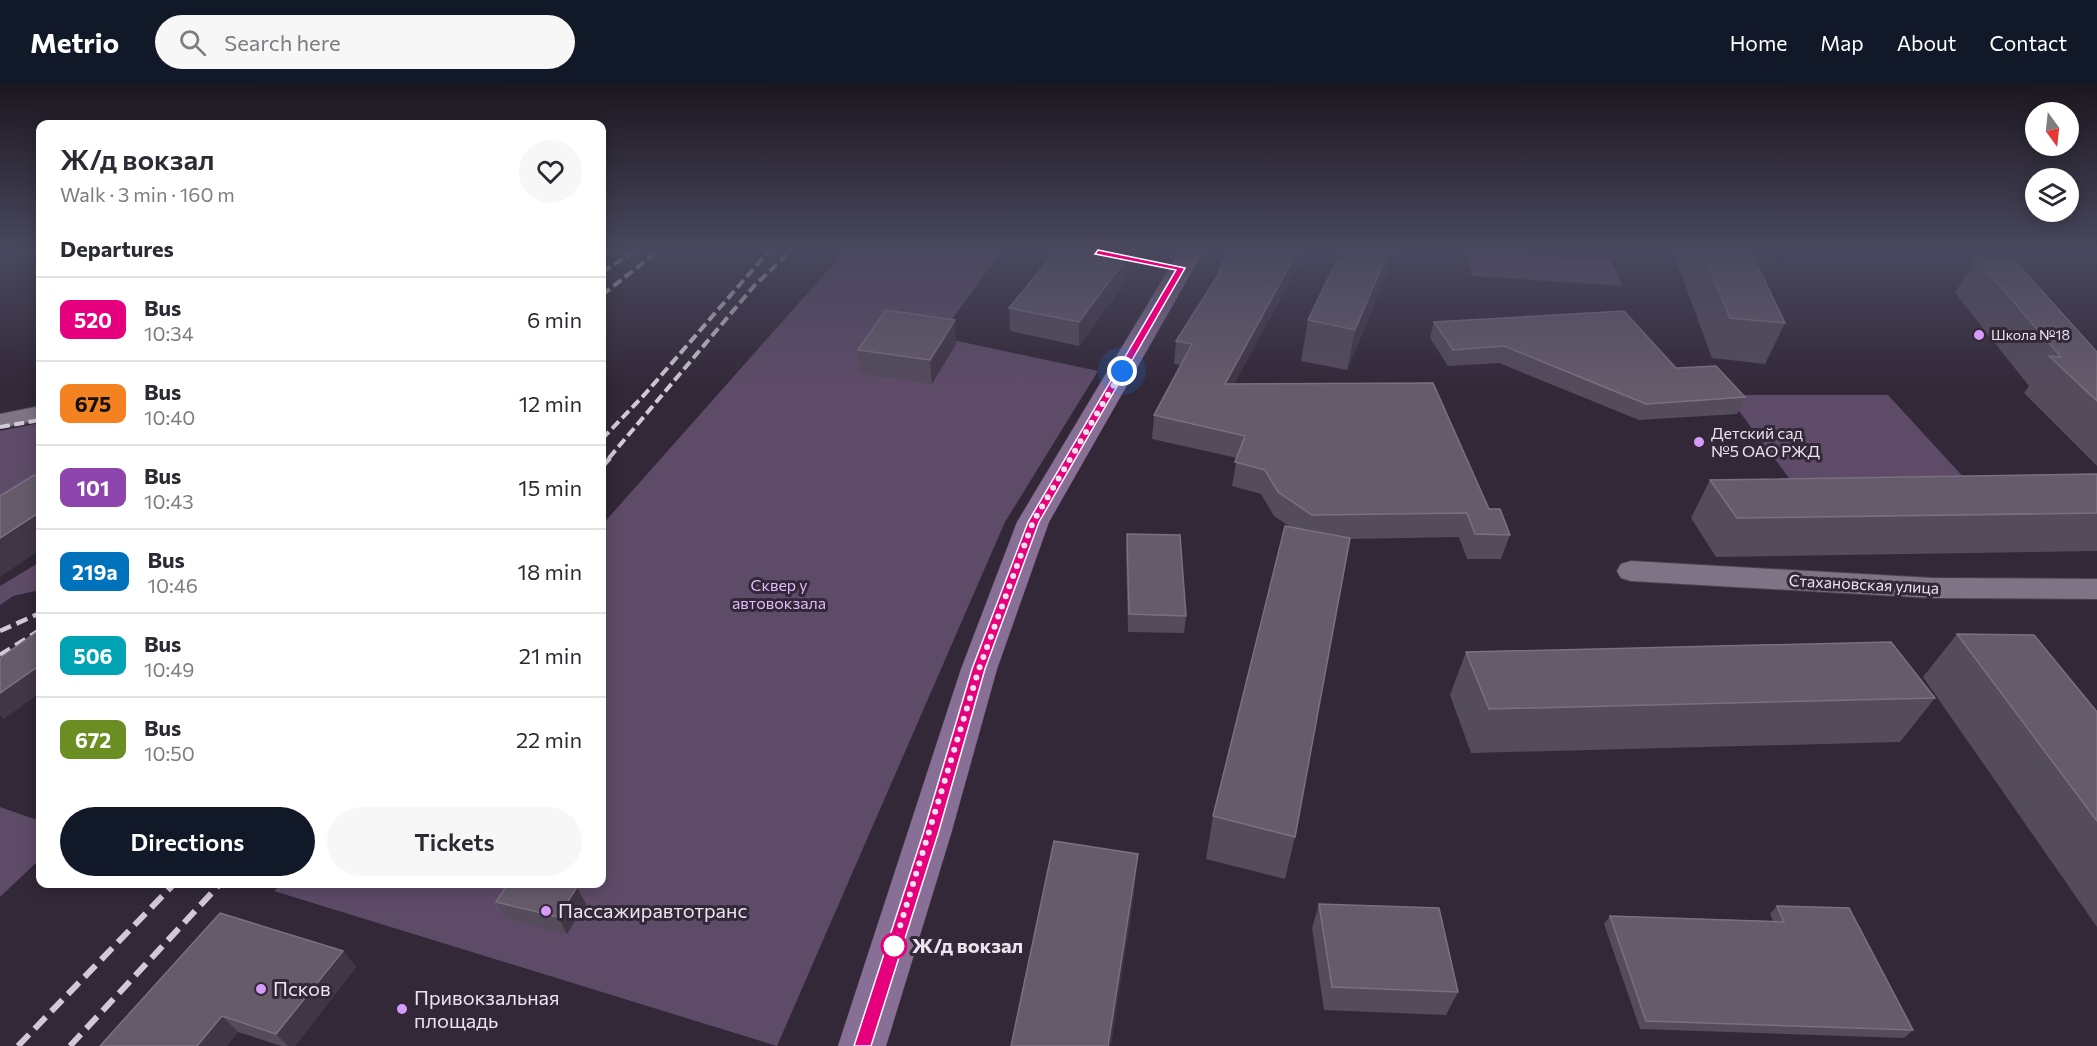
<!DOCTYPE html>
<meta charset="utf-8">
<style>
body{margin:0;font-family:Commissioner,sans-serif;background:#f7f7f7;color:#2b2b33;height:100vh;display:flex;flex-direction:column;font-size:22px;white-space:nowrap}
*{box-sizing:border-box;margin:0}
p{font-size:20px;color:#7c7c81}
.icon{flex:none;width:33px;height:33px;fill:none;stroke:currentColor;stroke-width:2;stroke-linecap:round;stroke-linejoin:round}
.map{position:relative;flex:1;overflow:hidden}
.details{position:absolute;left:36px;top:36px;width:570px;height:768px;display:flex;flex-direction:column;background:#fff;border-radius:12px;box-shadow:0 3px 15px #0003}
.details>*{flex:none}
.badge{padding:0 12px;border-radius:9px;font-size:21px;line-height:39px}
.needle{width:39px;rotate:165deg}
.controls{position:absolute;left:2025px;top:18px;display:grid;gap:12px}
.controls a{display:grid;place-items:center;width:54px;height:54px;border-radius:50%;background:#fff;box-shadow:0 3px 15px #0003;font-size:30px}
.you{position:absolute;width:30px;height:30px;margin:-15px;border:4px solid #fff;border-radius:50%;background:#1a73e8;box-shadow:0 0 0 9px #1a73e833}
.map>.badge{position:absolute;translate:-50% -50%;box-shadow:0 0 0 3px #fff}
h2{padding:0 24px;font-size:22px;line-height:54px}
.round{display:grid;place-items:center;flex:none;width:63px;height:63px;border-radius:32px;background:#f7f7f7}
.overview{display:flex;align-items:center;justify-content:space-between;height:102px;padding:0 24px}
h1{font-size:28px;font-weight:600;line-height:45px}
.button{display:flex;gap:12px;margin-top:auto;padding:12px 24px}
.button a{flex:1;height:69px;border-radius:36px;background:#111827;color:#fff;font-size:24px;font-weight:600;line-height:69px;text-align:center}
.button a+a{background:#f7f7f7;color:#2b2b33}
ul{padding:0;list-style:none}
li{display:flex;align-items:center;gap:18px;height:84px;padding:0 24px;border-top:2px solid #e1e1e2}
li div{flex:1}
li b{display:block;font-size:22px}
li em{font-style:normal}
li .badge{min-width:66px;font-weight:700;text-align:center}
header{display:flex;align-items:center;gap:36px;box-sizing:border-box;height:84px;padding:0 30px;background:#111827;color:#fff}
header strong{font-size:28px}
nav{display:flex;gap:33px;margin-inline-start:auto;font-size:21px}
.search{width:420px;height:54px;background:#f7f7f7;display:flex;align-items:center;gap:15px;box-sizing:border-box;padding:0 21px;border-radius:33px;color:#7c7c81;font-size:22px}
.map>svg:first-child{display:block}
</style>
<header>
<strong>Metrio</strong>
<div class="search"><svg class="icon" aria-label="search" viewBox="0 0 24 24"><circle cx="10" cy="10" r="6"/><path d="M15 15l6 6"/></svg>Search here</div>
<nav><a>Home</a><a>Map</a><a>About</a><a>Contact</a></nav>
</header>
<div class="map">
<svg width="2097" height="962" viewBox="0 0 2097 962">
<rect width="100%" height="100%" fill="#322838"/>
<!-- green -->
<g fill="#5e4b68">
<path d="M 844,168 L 1001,168 L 939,253 L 1098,287 L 1005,438 L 777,962 L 274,807 L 281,800 L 602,800 L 602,441 Z"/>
<path d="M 1466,168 L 1611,176 L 1623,202 L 1472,192 Z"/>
<path d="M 1727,311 L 1888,311 L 1967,397 L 1792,398 Z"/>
<path d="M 40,339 L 40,401 L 0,419 L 0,347 Z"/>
<path d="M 40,478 L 40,506 L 13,512 L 0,521 L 0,502 Z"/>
<path d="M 0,723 L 40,737 L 40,775 L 0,813 Z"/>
</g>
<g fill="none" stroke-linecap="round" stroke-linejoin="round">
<defs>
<g id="street">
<path d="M 40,322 L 40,336 L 0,344 L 0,330 Z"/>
<path d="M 1631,477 L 1933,494 L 2097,495 L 2097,515 L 1933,514 L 1631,497 L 1621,494 L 1617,487 L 1621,480 Z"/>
</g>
<path id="secondary" d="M 1179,168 L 1203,168 L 1049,438 L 997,585 L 951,750 L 886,962 L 838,962 L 961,585 L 1017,438 Z"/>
</defs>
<!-- street casing -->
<use href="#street" stroke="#4c4351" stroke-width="2"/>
<!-- secondary casing -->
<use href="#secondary" stroke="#4c4351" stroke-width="1"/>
<!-- street -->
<use href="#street" fill="#7f7386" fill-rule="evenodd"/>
<!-- secondary -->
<use href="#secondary" fill="#886f96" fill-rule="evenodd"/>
<!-- rail-far2 -->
<g stroke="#d1cad5" stroke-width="4" stroke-dasharray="10 4.5" stroke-linecap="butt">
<path d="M 602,171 L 607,168"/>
<path d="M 602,188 L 633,168"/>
<path d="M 602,211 L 657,168"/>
<path d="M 0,343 L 40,336"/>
<path d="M 602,355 L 645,310 L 768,168"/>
<path d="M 609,374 L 754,202 L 790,168"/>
</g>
<!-- rail-far1 -->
<g stroke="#d1cad5" stroke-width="4.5" stroke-dasharray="12 6" stroke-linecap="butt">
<path d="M 602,383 L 611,373"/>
<path d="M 0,547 L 40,529"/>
<path d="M 0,571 L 40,546"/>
</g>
<!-- rail -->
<g stroke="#d1cad5" stroke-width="6" stroke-dasharray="16 8" stroke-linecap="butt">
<path d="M 18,962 L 174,800"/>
<path d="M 70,962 L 220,800"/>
</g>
</g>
<!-- wall -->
<g fill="#544b5b">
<path d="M 1341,168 L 1396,168 L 1347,286 L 1301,277 L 1308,236 Z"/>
<path d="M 1673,168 L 1751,168 L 1785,239 L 1765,280 L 1712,274 Z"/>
<path d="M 1976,174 L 2097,268 L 2097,382 L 2024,309 L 2029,302 L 1955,209 Z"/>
<path d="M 1126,175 L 1125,198 L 1079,262 L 1010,247 L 1009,224 Z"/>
<path d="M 1298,182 L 1234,300 L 1489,425 L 1510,451 L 1501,475 L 1467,475 L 1459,453 L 1350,455 L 1295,753 L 1285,795 L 1206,775 L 1213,732 L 1289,442 L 1274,432 L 1261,410 L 1232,402 L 1237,374 L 1152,355 L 1154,331 L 1181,281 L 1174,280 L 1176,257 L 1217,192 L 1218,188 Z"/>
<path d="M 1434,238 L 1676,284 L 1745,313 L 1737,330 L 1639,336 L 1499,279 L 1448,282 L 1430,254 Z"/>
<path d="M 956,260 L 932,300 L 861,290 L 858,266 Z"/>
<path d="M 2097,390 L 2097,467 L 1716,473 L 1691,434 L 1710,396 Z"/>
<path d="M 1127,450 L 1186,532 L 1184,549 L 1128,548 L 1126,467 Z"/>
<path d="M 1957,550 L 2097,628 L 2097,843 L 1923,593 Z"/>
<path d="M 1466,568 L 1935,614 L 1900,658 L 1471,669 L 1450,611 Z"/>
<path d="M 496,818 L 586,820 L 567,850 L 506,834 Z"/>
<path d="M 1319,820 L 1458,908 L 1446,931 L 1324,926 L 1312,844 Z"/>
<path d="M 1777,822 L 1913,946 L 1904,954 L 1640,945 L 1604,840 L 1610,832 L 1773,837 L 1770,830 Z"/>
<path d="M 343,867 L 356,883 L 295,962 L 281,962 L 238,948 L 100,962 Z"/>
</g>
<!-- shaded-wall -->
<g fill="#403646">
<path d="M 1297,168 L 1300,168 L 1298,182 L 1222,323 L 1225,300 Z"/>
<path d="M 1388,168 L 1396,168 L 1347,286 L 1355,246 Z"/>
<path d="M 1126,175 L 1125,198 L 1079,262 L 1079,238 Z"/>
<path d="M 955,236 L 956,260 L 932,300 L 930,276 Z"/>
<path d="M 40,428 L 40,466 L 0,493 L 0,454 Z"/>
<path d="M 40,581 L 40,609 L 4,635 L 0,631 L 0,609 Z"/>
<path d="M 1138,770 L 1134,812 L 1111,962 L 1108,962 Z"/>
<path d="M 577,803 L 586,820 L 567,850 L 558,833 Z"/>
<path d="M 343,867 L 356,883 L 295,962 L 288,962 L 276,950 Z"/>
<path d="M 222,932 L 238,948 L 227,962 L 197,962 Z"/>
</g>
<!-- building -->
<g fill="#655b6b" stroke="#7a7080" stroke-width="1.5">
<path d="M 1055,168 L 1093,168 L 1126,175 L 1079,238 L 1009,224 Z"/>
<path d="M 1229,168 L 1297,168 L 1225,300 L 1433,299 L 1489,425 L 1500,425 L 1510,451 L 1475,450 L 1467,429 L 1312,431 L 1278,408 L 1265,386 L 1235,378 L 1245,352 L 1154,331 L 1192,260 L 1176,257 L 1220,188 L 1218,188 Z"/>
<path d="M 1341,168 L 1388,168 L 1355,246 L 1308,236 Z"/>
<path d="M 1703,168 L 1751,168 L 1785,239 L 1730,234 Z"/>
<path d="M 1976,174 L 2015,177 L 2097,268 L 2097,317 L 2049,272 L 2061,273 Z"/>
<path d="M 886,226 L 955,236 L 930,276 L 858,266 Z"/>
<path d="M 1624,227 L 1676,284 L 1716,282 L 1745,313 L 1646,320 L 1504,262 L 1453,266 L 1434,238 Z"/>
<path d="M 2097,390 L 2097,429 L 1737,434 L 1710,396 Z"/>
<path d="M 34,391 L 40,393 L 40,428 L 0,454 L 0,412 Z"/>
<path d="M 1285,442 L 1350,454 L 1295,753 L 1213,732 Z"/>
<path d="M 1127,450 L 1180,451 L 1186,532 L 1129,530 Z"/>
<path d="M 40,546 L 40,581 L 0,609 L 0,574 Z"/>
<path d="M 1957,550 L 2034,551 L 2097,628 L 2097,737 Z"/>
<path d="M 1891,558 L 1935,614 L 1489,625 L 1466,568 Z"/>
<path d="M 1054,757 L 1138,770 L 1108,962 L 1011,962 Z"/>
<path d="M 508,800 L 563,800 L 577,803 L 558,833 L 496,818 Z"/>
<path d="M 1319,820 L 1439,824 L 1458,908 L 1332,903 Z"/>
<path d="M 1777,822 L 1849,824 L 1913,946 L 1646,937 L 1610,832 L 1784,838 Z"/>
<path d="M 220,829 L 343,867 L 276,950 L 222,932 L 197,962 L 100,962 Z"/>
</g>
<!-- sky -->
<linearGradient id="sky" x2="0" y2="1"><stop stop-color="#1c161f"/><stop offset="0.55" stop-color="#49485e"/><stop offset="1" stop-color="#49485e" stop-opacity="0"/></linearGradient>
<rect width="2097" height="303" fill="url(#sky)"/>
<!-- line -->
<path fill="#e6007e" stroke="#fff" stroke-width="1.5" d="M 1098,166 L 1185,184 L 1039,438 L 985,585 L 938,750 L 871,962 L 854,962 L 923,750 L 972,585 L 1028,438 L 1176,186 L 1095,170 Z"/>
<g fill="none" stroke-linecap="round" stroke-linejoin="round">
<!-- walk -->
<path stroke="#ebe4ef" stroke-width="6" stroke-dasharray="0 10.8" d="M 894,862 L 979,585 L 1033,438 L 1122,287"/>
</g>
<!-- markers -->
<g fill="#d79bf9" stroke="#322838" stroke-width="2">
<circle cx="1979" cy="251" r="6"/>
<circle cx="1699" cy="358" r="6"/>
<circle cx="546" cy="827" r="6"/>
<circle cx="261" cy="905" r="6"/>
<circle cx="402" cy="925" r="6"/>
</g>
<circle fill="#fff" stroke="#e6007e" stroke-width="3" cx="894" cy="862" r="12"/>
<g text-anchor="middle" stroke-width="6" stroke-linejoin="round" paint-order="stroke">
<!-- far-poi labels -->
<g font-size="14" fill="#ebe4ef" stroke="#322838" text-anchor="start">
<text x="1991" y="256">Школа №18</text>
</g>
<!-- poi labels -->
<g font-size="16" fill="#ebe4ef" stroke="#322838" text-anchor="start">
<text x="1711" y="355">Детский сад<tspan x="1711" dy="18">№5 ОАО РЖД</tspan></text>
</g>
<!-- street labels -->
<g font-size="16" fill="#ebe4ef" stroke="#322838">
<text transform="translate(1864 500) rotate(3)" y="6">Стахановская улица</text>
</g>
<!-- park labels -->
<g font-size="16" fill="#e2b9fa" stroke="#322838">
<text x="779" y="507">Сквер у<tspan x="779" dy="18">автовокзала</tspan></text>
</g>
<!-- near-poi labels -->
<g font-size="20" fill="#ebe4ef" stroke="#322838" text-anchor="start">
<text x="558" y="834">Пассажиравтотранс</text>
<text x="273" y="912">Псков</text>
<text x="414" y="921">Привокзальная<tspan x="414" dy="23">площадь</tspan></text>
</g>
<!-- near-stop labels -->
<g font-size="20" font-weight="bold" fill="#ebe4ef" stroke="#322838" text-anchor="start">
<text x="912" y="869">Ж/д вокзал</text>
</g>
</g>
</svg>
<div class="controls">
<a><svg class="needle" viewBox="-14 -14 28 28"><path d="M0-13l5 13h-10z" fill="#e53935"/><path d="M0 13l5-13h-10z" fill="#7c7c81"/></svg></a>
<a><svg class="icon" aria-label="layers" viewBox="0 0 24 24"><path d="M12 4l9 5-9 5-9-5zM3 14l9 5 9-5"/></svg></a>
</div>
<div class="you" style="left:1122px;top:287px"></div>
<section class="details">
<div class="overview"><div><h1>Ж/д вокзал</h1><p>Walk · 3 min · 160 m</p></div><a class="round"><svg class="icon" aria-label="heart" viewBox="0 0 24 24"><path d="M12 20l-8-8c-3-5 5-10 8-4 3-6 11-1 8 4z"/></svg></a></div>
<h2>Departures</h2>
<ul>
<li><span class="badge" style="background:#e6007e;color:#fff">520</span><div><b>Bus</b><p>10:34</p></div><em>6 min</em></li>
<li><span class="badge" style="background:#f58220;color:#111">675</span><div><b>Bus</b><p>10:40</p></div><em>12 min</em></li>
<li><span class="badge" style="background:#8e44ad;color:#fff">101</span><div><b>Bus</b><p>10:43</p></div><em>15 min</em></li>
<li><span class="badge" style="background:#0072bc;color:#fff">219a</span><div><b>Bus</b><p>10:46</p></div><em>18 min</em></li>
<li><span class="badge" style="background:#00a3b4;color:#fff">506</span><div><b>Bus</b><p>10:49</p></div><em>21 min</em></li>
<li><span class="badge" style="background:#6b8e23;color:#fff">672</span><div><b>Bus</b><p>10:50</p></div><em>22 min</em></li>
</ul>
<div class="button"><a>Directions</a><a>Tickets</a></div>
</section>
</div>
